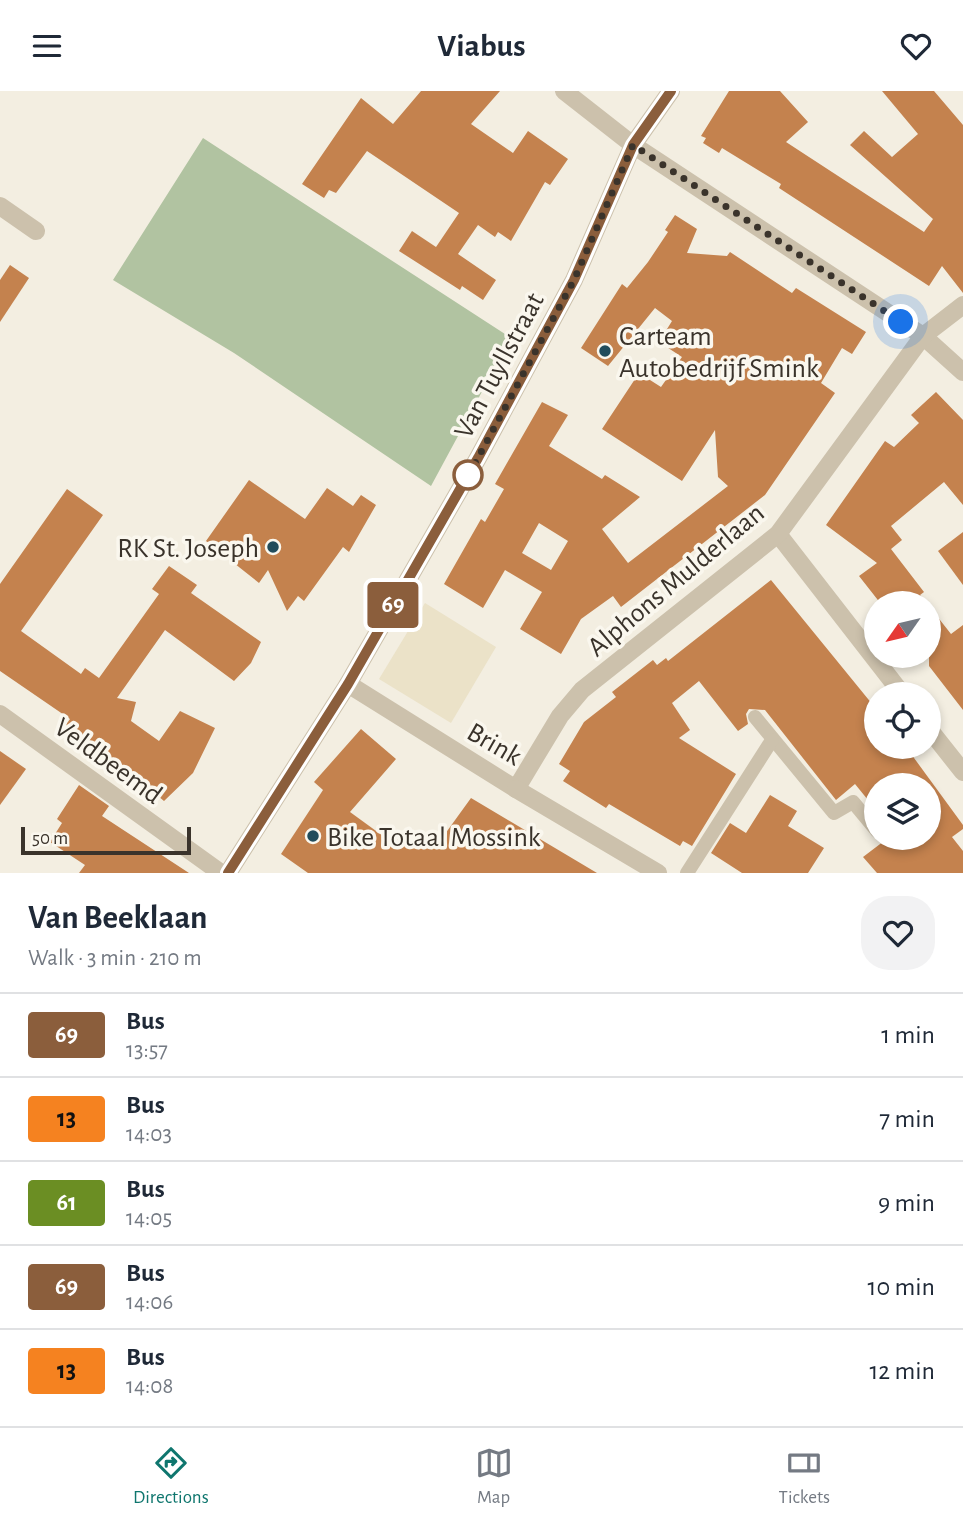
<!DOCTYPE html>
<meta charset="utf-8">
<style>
body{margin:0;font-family:"Alegreya Sans",sans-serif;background:#f2f2f3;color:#1f2937;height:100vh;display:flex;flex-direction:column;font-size:26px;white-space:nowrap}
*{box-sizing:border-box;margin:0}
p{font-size:23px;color:#747a83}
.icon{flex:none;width:38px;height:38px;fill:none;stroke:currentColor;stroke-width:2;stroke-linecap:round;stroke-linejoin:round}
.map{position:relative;height:782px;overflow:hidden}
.panel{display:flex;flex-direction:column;background:#fff;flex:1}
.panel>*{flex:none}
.badge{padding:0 14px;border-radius:5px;font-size:24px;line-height:46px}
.needle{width:46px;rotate:236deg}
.controls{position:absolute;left:864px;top:500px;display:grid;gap:14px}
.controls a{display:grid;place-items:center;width:77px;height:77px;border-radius:50%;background:#fff;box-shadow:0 4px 10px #0003;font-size:35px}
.scale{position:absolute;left:21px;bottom:18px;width:170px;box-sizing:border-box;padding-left:7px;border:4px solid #3a332b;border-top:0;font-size:19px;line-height:24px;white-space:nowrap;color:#3a332b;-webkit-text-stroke:5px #faf7ee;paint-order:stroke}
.you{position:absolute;width:35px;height:35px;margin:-18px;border:5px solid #fff;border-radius:50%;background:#1a73e8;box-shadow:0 0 0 10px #1a73e833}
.map>.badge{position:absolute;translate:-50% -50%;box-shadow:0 0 0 4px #fff}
.round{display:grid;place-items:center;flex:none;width:74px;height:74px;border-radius:28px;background:#f2f2f3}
.summary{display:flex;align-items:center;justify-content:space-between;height:119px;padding:0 28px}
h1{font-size:33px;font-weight:700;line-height:52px}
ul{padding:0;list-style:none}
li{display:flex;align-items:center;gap:21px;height:84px;padding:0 28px;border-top:2px solid #e0e1e3}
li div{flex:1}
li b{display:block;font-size:26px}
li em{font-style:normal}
li .badge{min-width:77px;font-weight:700;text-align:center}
header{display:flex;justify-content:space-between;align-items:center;height:91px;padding:0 28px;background:#fff;font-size:32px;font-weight:700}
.menu{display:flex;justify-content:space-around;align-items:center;height:98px;border-top:2px solid #e0e1e3;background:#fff;font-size:19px;color:#747a83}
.menu a{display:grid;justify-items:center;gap:4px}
.menu .on{color:#0f766e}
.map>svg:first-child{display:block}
</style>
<header><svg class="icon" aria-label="menu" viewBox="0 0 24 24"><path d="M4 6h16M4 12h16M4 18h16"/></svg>Viabus<svg class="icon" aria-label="heart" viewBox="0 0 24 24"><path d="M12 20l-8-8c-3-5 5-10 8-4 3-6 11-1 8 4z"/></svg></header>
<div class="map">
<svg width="963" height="782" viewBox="0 0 963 782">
<rect width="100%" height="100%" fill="#f3eee1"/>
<!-- green -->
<path fill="#b1c3a1" d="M 203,47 L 511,247 L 431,395 L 234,262 L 113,189 Z"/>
<!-- plaza -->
<path fill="#ebe2c8" d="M 425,512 L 496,556 L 451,632 L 379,588 Z"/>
<!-- building -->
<g fill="#c4824e" fill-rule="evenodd">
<path d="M 421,0 L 500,0 L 471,33 L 513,62 L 528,40 L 568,68 L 550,94 L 545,91 L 511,150 L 498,141 L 495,146 L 478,134 L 458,163 L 496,189 L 483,209 L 462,195 L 460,199 L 399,160 L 412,140 L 436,156 L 459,122 L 367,60 L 336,102 L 329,99 L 324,107 L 302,93 L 361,7 L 393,33 Z"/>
<path d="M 729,0 L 780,0 L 808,31 L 786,51 L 924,141 L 933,128 L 850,54 L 864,40 L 892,66 L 918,43 L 882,0 L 934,0 L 963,34 L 963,202 L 942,175 L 929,195 L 779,97 L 781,93 L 722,57 L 719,62 L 703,52 L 706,47 L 701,45 Z"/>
<path d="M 675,124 L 697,138 L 687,162 L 727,165 L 730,161 L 792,202 L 796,197 L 866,241 L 852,263 L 842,257 L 821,292 L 835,302 L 765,404 L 621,516 L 613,505 L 581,528 L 561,563 L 520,538 L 542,501 L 505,479 L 483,517 L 444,493 L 481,428 L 485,431 L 504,398 L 495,393 L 542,311 L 568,324 L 549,355 L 602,388 L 605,384 L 640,406 L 602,438 L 628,472 L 728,395 L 718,386 L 715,339 L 682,390 L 602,338 L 639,282 L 661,296 L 682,266 L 659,251 L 672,230 L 655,217 L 608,275 L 581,257 L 622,193 L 627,197 L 648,171 L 668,141 L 665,139 ZM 539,432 L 568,450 L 551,479 L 522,462 Z"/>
<path d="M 10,174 L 29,187 L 0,231 L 0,189 Z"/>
<path d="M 936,301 L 963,329 L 963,414 L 944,391 L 891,435 L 902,449 L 891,458 L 924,501 L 920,504 L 927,513 L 881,513 L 859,485 L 877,472 L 826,434 L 885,350 L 894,356 L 919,332 L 911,324 Z"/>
<path d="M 249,389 L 305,428 L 327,397 L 353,415 L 361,404 L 376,414 L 349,461 L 343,456 L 304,510 L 298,505 L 287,520 L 268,479 L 259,492 L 206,450 Z"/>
<path d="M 67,398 L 103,424 L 21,540 L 81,583 L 85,577 L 99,587 L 159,503 L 152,498 L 169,475 L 197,494 L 191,502 L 261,551 L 251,572 L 234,590 L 165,539 L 117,607 L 136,611 L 131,630 L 159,650 L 180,620 L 215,637 L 193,682 L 164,710 L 130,682 L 128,685 L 63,638 L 70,628 L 0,580 L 0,493 Z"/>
<path d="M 963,441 L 963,494 L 938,460 Z"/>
<path d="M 771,489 L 877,619 L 877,656 L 906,656 L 963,734 L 963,738 L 952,746 L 963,760 L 963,782 L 877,782 L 863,766 L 888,747 L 929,747 L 929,695 L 877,695 L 877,702 L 868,709 L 855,693 L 836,709 L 765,619 L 749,618 L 746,623 L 748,633 L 738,640 L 699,590 L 672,612 L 690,639 L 679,647 L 736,683 L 692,755 L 683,750 L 680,755 L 609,713 L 606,717 L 563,690 L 570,680 L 559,673 L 584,631 L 616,606 L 612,601 L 653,569 L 657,574 L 666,567 L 668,570 Z"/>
<path d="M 929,515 L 951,543 L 963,534 L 963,619 L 929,575 Z"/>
<path d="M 361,638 L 396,668 L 350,721 L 394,753 L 402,742 L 423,756 L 429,748 L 437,754 L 471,707 L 597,782 L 308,782 L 281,763 L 323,699 L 314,691 Z"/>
<path d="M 0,660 L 26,678 L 0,714 Z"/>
<path d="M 79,694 L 109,715 L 102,725 L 189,782 L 79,782 L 85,774 L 50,751 L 62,732 L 57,728 Z"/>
<path d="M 770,704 L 797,720 L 788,735 L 824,757 L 808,782 L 742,782 L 711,762 L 730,732 L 746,742 Z"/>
</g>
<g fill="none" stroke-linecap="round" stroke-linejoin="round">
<!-- service -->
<g stroke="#ccc1ac" stroke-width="14">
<path d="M 755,626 L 834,722 L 853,711 L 877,740"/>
<path d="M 687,782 L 772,649"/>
</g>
<!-- minor -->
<g stroke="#ccc1ac" stroke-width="18">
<path d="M 564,0 L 633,54 L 923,245 L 963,281"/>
<path d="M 0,115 L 36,140"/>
<path d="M 778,443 L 903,604"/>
<path d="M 348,593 L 516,698 L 560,625 L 582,599 L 778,443 L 923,245 L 963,214"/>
<path d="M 0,623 L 221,782"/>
<path d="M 929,638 L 963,681"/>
<path d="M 516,698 L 658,782"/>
</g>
<!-- tertiary -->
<path stroke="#ccc1ac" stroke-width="18" d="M 228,782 L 348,593 L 478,367 L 574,189 L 633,54 L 671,0"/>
</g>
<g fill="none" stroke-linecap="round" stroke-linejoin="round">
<defs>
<path id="line" d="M 228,782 L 348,593 L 478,367 L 574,189 L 633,54 L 671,0"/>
</defs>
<!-- line casing -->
<use href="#line" stroke="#fff" stroke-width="16"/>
<!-- line -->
<use href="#line" stroke="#8b5e3c" stroke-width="10"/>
<!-- walk -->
<path stroke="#3a332b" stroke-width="7" stroke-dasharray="0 12.6" d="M 468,384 L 466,389 L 574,189 L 633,54 L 901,231"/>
</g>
<!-- markers -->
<g fill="#214c5b" stroke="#faf7ee" stroke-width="2.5">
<circle cx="605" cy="260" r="7"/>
<circle cx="273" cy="456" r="7"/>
<circle cx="313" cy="745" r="7"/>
</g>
<circle fill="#fff" stroke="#8b5e3c" stroke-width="3.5" cx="468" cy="384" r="14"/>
<g text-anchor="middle" stroke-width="7" stroke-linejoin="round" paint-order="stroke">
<!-- poi labels -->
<g font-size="28" fill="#3a332b" stroke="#faf7ee" text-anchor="start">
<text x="619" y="254">Carteam<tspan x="619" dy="32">Autobedrijf Smink</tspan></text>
<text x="259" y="466" text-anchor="end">RK St. Joseph</text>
<text x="327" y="755">Bike Totaal Mossink</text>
</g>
<!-- street labels -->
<g font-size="28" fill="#3a332b" stroke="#faf7ee">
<text transform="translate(498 274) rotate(-62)" y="10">Van Tuyllstraat</text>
<text transform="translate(675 488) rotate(-40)" y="10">Alphons Mulderlaan</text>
<text transform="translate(495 652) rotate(30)" y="10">Brink</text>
<text transform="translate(109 669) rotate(36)" y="10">Veldbeemd</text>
</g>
</g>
</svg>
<div class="controls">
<a><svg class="needle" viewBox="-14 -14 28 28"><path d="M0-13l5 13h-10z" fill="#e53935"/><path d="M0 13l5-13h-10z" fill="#747a83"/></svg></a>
<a><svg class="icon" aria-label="locate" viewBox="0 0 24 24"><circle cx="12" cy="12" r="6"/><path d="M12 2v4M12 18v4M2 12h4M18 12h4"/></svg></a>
<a><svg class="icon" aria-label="layers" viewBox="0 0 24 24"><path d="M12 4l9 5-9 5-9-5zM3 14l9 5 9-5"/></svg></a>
</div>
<div class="scale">50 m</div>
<div class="you" style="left:901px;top:231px"></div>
<b class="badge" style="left:393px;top:514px;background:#8b5e3c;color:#fff">69</b>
</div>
<section class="panel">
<div class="summary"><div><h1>Van Beeklaan</h1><p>Walk · 3 min · 210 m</p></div><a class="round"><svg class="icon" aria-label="heart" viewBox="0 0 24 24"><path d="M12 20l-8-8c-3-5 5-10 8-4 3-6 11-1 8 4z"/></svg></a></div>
<ul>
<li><span class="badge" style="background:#8b5e3c;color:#fff">69</span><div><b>Bus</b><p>13:57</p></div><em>1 min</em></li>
<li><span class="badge" style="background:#f58220;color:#111">13</span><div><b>Bus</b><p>14:03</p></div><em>7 min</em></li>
<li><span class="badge" style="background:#6b8e23;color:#fff">61</span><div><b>Bus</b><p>14:05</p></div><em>9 min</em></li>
<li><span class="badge" style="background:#8b5e3c;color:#fff">69</span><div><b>Bus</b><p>14:06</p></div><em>10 min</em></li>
<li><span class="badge" style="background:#f58220;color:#111">13</span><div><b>Bus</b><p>14:08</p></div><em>12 min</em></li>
</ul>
</section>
<nav class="menu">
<a class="on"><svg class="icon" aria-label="directions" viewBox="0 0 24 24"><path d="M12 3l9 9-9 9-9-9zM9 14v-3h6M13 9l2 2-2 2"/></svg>Directions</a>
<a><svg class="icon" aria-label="map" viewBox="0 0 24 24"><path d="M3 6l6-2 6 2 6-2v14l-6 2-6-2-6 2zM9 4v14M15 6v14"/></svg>Map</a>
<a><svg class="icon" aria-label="tickets" viewBox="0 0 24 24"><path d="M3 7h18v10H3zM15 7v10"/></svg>Tickets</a>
</nav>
